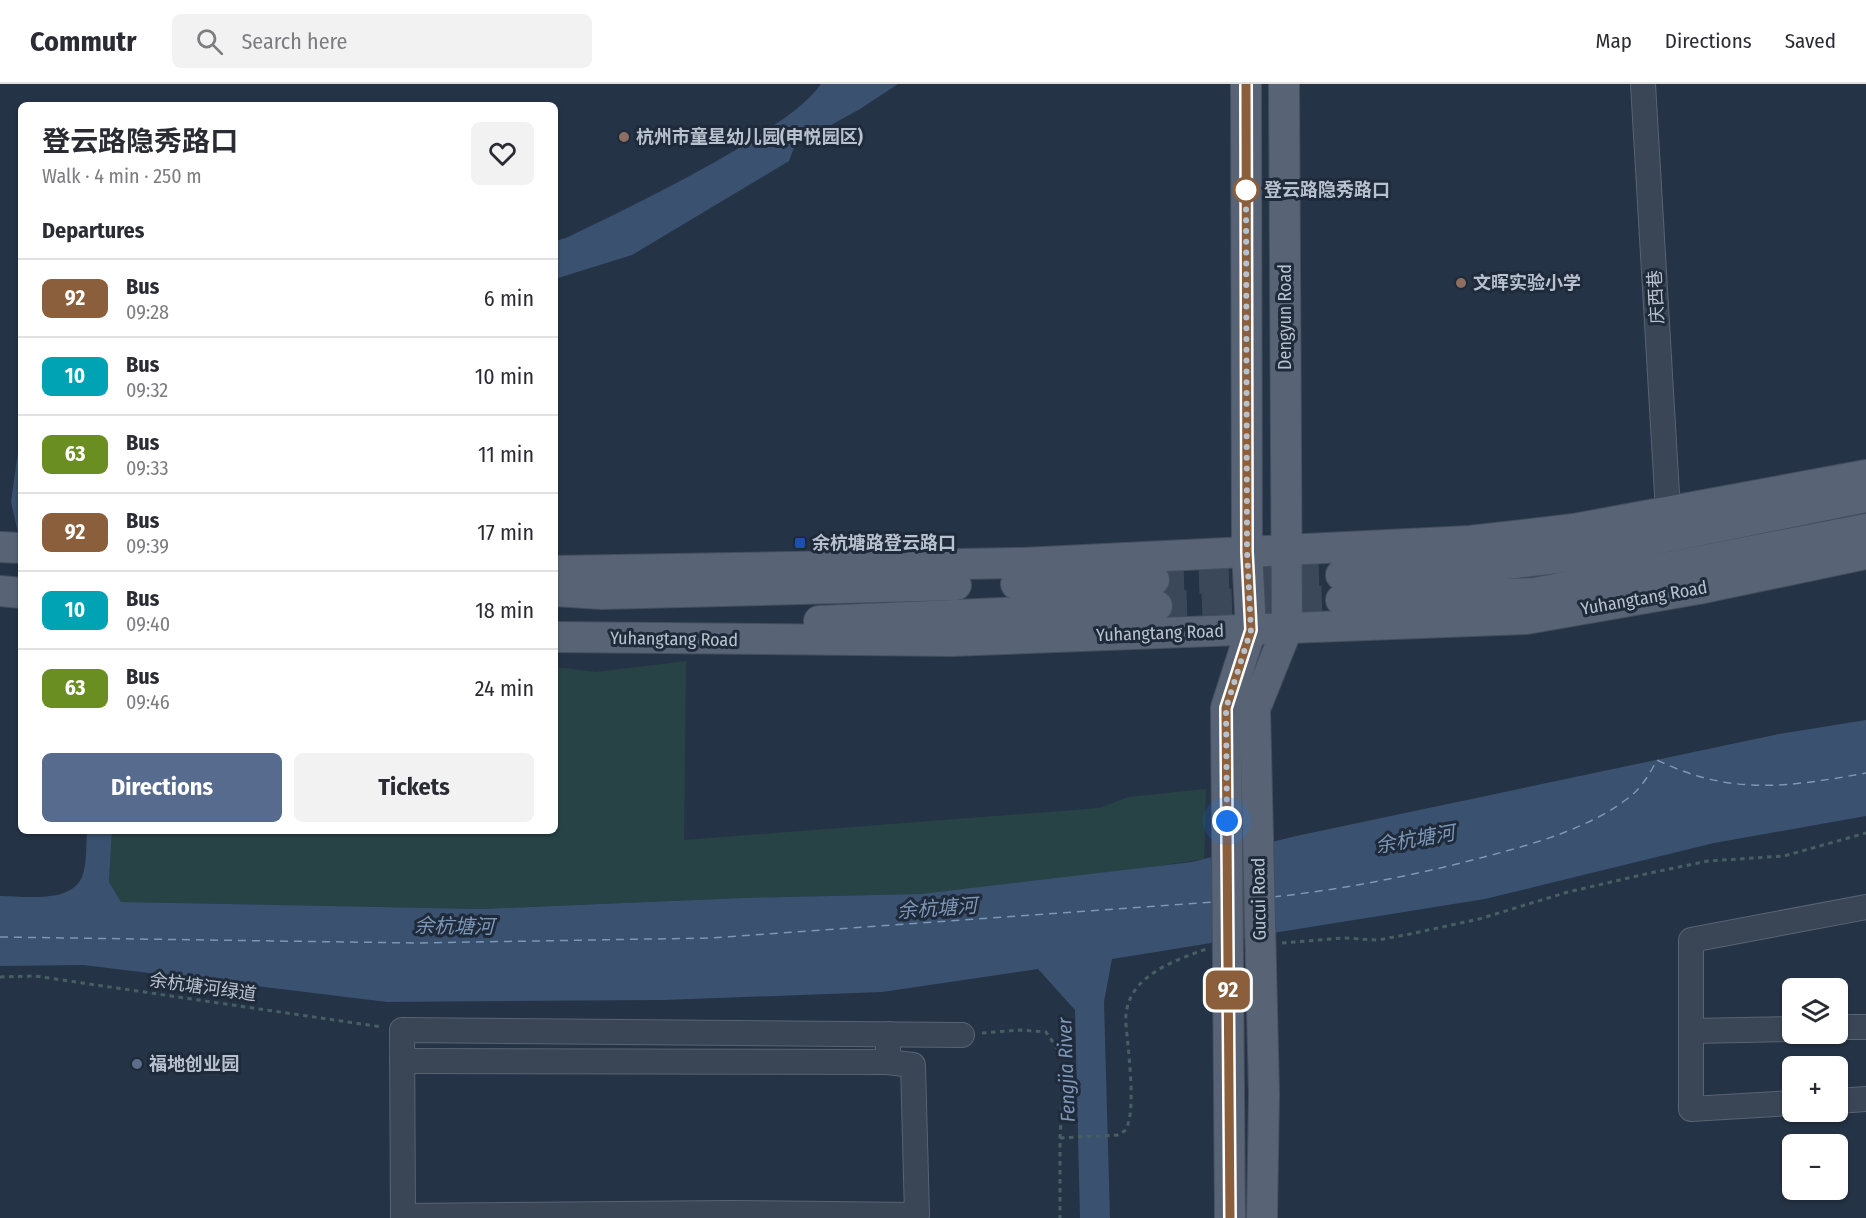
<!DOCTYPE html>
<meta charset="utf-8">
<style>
body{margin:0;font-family:"Fira Sans Condensed","Noto Sans SC",sans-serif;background:#f2f2f3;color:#2b2b33;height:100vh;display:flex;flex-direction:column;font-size:22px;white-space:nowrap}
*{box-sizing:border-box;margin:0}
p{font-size:20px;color:#7c7c81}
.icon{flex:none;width:33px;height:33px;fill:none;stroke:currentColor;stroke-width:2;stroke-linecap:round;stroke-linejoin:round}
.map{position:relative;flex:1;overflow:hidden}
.sheet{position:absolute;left:18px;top:18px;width:540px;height:732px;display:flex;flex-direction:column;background:#fff;border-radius:9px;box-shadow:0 2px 4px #0004}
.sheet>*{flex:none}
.badge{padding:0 12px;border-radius:9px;font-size:21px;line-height:39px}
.controls{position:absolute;left:1782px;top:894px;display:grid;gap:12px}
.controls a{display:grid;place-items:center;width:66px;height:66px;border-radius:9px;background:#fff;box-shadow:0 2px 4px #0004;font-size:30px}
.you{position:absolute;width:30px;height:30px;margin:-15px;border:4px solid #fff;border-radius:50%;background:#1a73e8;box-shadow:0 0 0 9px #1a73e833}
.map>.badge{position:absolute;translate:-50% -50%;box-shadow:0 0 0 3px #fff}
h2{padding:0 24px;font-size:22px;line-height:54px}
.round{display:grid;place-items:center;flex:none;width:63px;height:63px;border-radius:9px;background:#f2f2f3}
.overview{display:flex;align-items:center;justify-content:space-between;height:102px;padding:0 24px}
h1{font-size:28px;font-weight:700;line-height:45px}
.cta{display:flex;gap:12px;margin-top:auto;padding:12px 24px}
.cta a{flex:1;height:69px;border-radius:9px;background:#576b8f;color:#fff;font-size:24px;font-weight:700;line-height:69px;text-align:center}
.cta a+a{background:#f2f2f3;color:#2b2b33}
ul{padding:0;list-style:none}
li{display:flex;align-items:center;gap:18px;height:78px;padding:0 24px;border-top:2px solid #e1e1e2}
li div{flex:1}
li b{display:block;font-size:22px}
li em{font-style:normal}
li .badge{min-width:66px;font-weight:700;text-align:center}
header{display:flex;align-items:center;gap:36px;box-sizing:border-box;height:84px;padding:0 30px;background:#fff;border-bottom:2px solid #e1e1e2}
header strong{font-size:28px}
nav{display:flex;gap:33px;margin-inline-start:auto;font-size:21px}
.search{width:420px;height:54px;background:#f2f2f3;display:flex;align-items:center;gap:15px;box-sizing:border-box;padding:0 21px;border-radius:9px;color:#7c7c81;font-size:22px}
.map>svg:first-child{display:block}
</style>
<header>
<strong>Commutr</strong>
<div class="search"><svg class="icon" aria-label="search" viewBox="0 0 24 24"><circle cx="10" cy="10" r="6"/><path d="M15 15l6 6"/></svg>Search here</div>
<nav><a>Map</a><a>Directions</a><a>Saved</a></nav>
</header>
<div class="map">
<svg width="1866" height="1134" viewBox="0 0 1866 1134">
<rect width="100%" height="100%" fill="#253346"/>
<!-- green -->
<path fill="#274346" d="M 686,577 L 684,756 L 1099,724 L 1128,713 L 1206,705 L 1204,775 L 1106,790 L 921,810 L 741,814 L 482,825 L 121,818 L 109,798 L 112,747 L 555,747 L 555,583 L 596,588 Z"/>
<!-- water -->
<g fill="#3a516f">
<path d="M 821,0 L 898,0 L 860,25 L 795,61 L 789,77 L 632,171 L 555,195 L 555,157 L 566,154 C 632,122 699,90 761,50 C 783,35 806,21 821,0 Z"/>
<path d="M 21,346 L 21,463 L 11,418 Z"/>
<path d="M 1866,636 L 1866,732 L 1714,759 L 1485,815 L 1112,875 L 1104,918 L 1110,1134 L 1080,1134 L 1075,926 L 1038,885 L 882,908 L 663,916 L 387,918 L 83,881 L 0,882 L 0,812 C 24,812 70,820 82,793 C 87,780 86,761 87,747 L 112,747 L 109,798 L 121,818 L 482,825 L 741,814 L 921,810 L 1192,778 L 1296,752 L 1779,650 Z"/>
</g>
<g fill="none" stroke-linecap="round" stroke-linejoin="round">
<!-- ferry -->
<g stroke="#7d97b7" stroke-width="1.5" stroke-dasharray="8 6" stroke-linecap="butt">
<path d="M 1273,813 C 1345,805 1417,791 1488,772 C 1536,759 1587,745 1627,715 C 1641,705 1649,691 1657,676 C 1731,712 1788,703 1866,689"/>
<path d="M 0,853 L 416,859 L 710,854 L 1214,818"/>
</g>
<!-- major-tunnel -->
<g stroke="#3b485a" stroke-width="30" stroke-dasharray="30 15" stroke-linecap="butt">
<path d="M 1154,496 L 1341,491"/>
<path d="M 1157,522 L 1341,516"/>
</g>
<defs>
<g id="minor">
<path d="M 1643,0 L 1668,427"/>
<path d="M 1838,943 L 1866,943"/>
<path d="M 1691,947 L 1792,945"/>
<path d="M 402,977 L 887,978 L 889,950"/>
<path d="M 1838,1017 L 1866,1015"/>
<path d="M 1792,1019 L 1691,1025 L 1691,856 L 1866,823"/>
<path d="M 730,1129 L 917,1131 L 913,981 L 887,978"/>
<path d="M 403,1132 L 730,1129 L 730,1134"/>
<path d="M 403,1134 L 402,946 L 962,951"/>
</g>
<g id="major">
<path d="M 0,463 L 21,464"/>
<path d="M 555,487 L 1023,479 L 1470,457 L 1574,445 L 1866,391"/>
<path d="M 1341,491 L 1456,486 L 1573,472 L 1866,413"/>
<path d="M 1016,500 L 1154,496"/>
<path d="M 0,507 L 21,509"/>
<path d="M 555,507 L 602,510 L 956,501"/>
<path d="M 1341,516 L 1535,509 L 1866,445"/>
<path d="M 819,537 L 1157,522"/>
<path d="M 555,553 L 951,557 L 1526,535 L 1698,505 L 1866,470"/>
<path d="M 1226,624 L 1251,546 L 1247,468 L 1246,0"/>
<path d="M 1255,625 L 1287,545 L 1284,0"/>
<path d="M 1229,1008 L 1230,1134"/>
<path d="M 1262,1134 L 1264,1010"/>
</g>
</defs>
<!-- minor casing -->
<use href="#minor" stroke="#596372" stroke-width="26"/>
<!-- major casing -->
<use href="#major" stroke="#444e5e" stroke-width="32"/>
<!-- path -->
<g stroke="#466062" stroke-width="3" stroke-dasharray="4.5 4.5" stroke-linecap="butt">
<path d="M 1282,859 L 1343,854 L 1378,856 L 1410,850 L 1479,835 L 1568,808 L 1650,789 L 1708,777 L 1784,772 L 1866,749"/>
<path d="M 0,893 L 35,892 L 382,943"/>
<path d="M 982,949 L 1020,946 L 1046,948 L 1061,970 L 1063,1002 L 1060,1054 L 1060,1134"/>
<path d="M 1060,1054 L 1118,1051 L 1126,1046 C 1132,1031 1131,1017 1131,1001 C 1130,980 1128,961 1126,941 C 1122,894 1171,878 1206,865"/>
</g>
<!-- minor -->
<use href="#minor" stroke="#3a4555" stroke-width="24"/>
<!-- major -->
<use href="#major" stroke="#586475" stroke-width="30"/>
<defs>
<g id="major-bridge">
<path d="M 1226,624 L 1229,1008"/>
<path d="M 1255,625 L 1264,1010"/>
</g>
</defs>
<!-- major-bridge casing -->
<use href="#major-bridge" stroke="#444e5e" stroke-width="32" stroke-linecap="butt"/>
<!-- major-bridge -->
<use href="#major-bridge" stroke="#586475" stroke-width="30"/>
</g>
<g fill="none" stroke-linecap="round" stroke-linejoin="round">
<defs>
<path id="line" d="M 1230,1134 L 1226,624 L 1251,546 L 1247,468 L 1246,0"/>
</defs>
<!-- line casing -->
<use href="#line" stroke="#fff" stroke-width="14"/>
<!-- line -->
<use href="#line" stroke="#8b5e3c" stroke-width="9"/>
<!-- walk -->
<path stroke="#b8c1ce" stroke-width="6" stroke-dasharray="0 10.8" d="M 1227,737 L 1226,624 L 1251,546 L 1247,468 L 1246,106"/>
</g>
<!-- markers -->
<g fill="#8d6e63" stroke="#1f2a3a" stroke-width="2">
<circle cx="624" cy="53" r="6"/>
<circle cx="1461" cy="199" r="6"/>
</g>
<circle fill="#fff" stroke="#8b5e3c" stroke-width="3" cx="1246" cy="106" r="12"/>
<rect fill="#1a4fb4" stroke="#1f2a3a" stroke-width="2" x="794" y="453" width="12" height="12" rx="3"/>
<circle fill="#5c6f8a" stroke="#1f2a3a" stroke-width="2" cx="137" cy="980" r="6"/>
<g text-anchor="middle" stroke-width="6" stroke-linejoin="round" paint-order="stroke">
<!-- poi labels -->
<g font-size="18" font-weight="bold" fill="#b8c1ce" stroke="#1f2a3a" text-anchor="start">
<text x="636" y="59">杭州市童星幼儿园(申悦园区)</text>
<text x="1473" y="205">文晖实验小学</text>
<text x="812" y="465">余杭塘路登云路口</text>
<text x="149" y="986">福地创业园</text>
</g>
<!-- stop labels -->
<g font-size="18" font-weight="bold" fill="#b8c1ce" stroke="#1f2a3a" text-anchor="start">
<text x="1264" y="112">登云路隐秀路口</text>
</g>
<!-- street labels -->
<g font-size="18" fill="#b8c1ce" stroke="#1f2a3a">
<text transform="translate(1656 213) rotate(-93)" y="6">庆西巷</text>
<text transform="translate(1285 233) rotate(-90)" y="6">Dengyun Road</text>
<text transform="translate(1644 514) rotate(-10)" y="6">Yuhangtang Road</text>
<text transform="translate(1160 549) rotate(-2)" y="6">Yuhangtang Road</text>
<text transform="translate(674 555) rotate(1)" y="6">Yuhangtang Road</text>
<text transform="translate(1259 815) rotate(-91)" y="6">Gucui Road</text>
<text transform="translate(203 903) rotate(8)" y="6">余杭塘河绿道</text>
</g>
<!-- water labels -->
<g font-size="20" font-style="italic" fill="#7d97b7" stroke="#1f2a3a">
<text transform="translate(1415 755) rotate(-10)" y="7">余杭塘河</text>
<text transform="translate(937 824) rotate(-4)" y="7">余杭塘河</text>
<text transform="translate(454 842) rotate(1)" y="7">余杭塘河</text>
<text transform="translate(1066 986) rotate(-92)" y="7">Fengjia River</text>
</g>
</g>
</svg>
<div class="controls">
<a><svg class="icon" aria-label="layers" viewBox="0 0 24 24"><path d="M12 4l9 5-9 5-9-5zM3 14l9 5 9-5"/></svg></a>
<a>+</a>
<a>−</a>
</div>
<div class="you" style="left:1227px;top:737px"></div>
<b class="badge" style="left:1228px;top:906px;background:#8b5e3c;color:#fff">92</b>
<section class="sheet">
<div class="overview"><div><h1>登云路隐秀路口</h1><p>Walk · 4 min · 250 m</p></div><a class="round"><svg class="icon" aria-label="heart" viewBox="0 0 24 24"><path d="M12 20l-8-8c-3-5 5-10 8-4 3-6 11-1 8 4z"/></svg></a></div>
<h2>Departures</h2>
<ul>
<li><span class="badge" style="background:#8b5e3c;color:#fff">92</span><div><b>Bus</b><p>09:28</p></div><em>6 min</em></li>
<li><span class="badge" style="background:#00a3b4;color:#fff">10</span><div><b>Bus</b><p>09:32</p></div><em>10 min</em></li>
<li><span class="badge" style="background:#6b8e23;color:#fff">63</span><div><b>Bus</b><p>09:33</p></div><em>11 min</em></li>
<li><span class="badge" style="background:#8b5e3c;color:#fff">92</span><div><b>Bus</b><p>09:39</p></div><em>17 min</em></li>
<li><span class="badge" style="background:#00a3b4;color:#fff">10</span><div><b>Bus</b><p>09:40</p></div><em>18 min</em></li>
<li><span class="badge" style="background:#6b8e23;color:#fff">63</span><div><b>Bus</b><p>09:46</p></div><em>24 min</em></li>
</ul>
<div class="cta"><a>Directions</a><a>Tickets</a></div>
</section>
</div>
